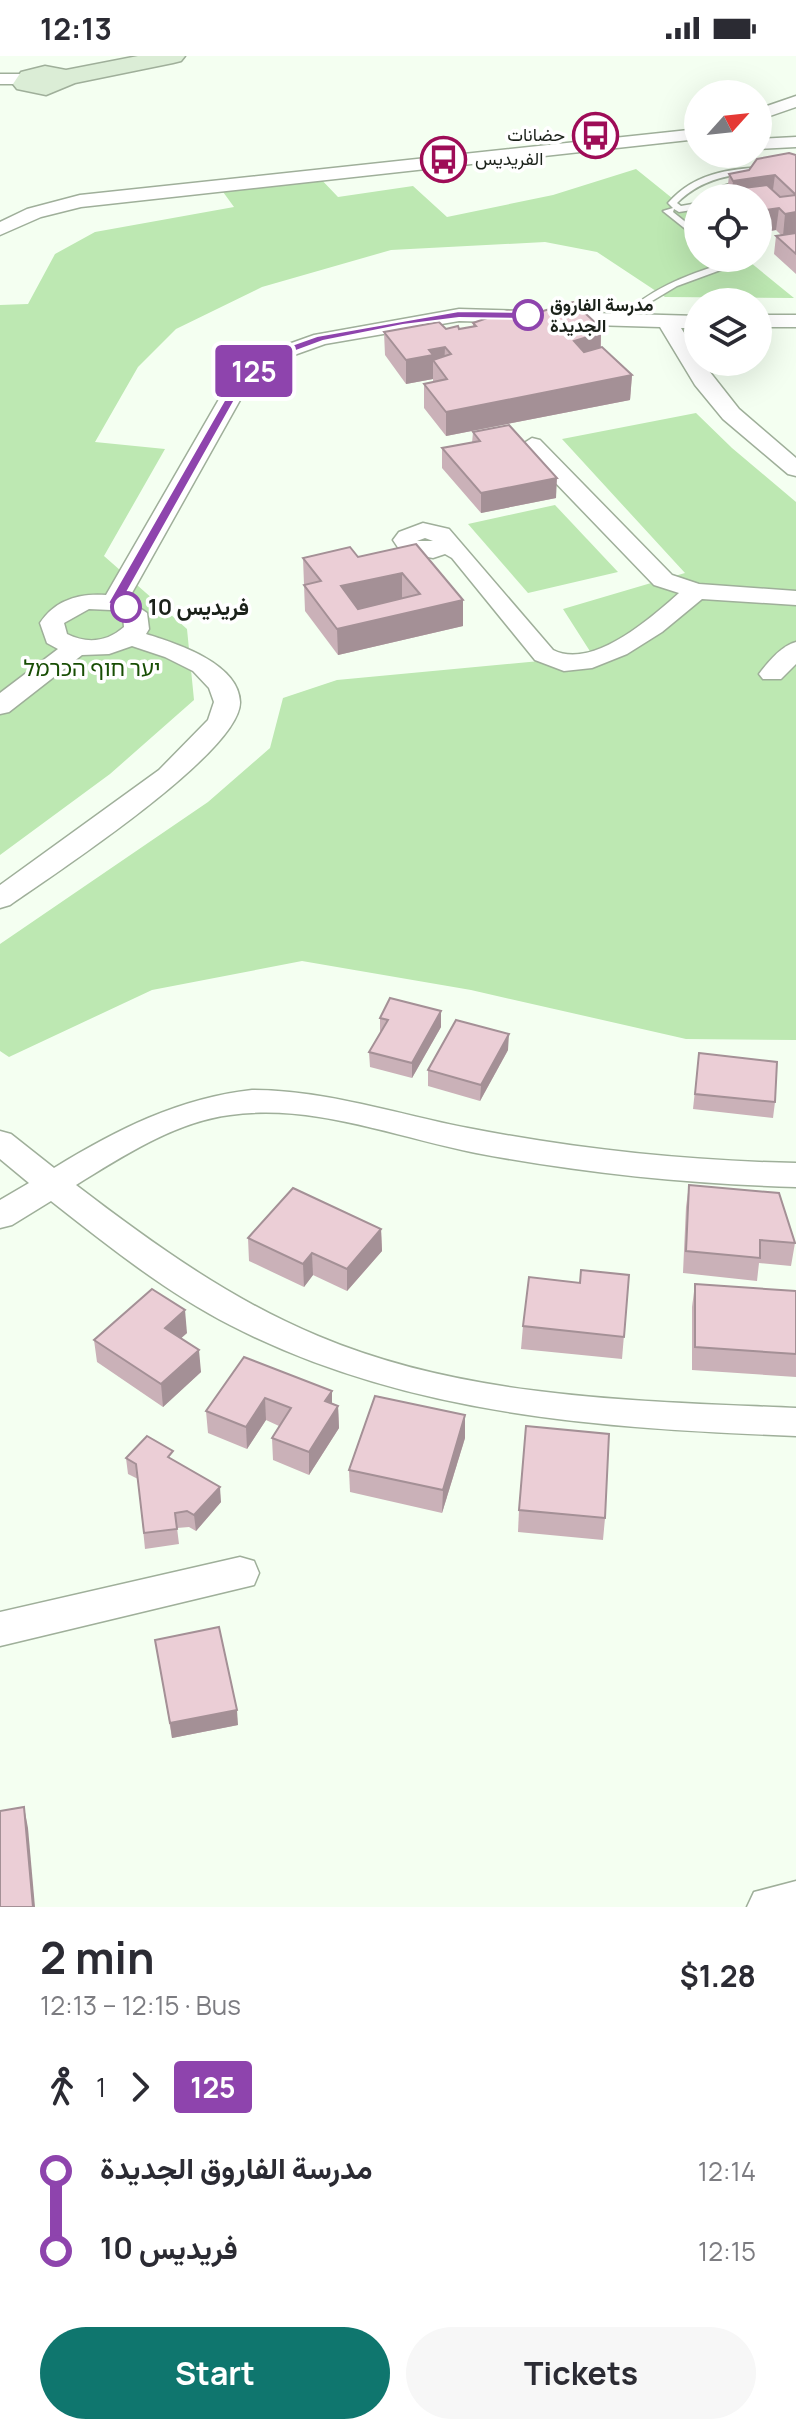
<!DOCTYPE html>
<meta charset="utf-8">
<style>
body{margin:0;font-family:Manrope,Vazirmatn,"Noto Sans Hebrew",sans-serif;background:#f7f7f7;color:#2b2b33;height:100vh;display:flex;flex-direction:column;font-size:30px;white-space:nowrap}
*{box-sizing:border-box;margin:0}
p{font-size:26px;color:#7c7c81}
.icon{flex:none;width:44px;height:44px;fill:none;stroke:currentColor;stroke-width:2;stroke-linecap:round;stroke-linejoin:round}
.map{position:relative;height:1851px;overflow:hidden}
.sheet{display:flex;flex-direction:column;background:#fff;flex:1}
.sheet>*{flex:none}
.badge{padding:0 16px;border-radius:6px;font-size:28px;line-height:52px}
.needle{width:52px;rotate:63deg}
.buttons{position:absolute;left:684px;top:24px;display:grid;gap:16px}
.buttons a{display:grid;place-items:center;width:88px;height:88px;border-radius:50%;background:#fff;box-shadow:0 8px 32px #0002;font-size:40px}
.map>.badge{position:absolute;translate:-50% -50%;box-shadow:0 0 0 4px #fff}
.legs{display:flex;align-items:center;gap:12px;height:88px;padding:0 40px;font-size:26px}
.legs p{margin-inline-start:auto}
.summary{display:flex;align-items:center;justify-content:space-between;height:136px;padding:0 40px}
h1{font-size:44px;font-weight:700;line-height:60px}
.action{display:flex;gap:16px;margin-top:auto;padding:16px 40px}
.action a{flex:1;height:92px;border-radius:48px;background:#0f766e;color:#fff;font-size:32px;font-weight:700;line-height:92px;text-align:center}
.action a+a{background:#f7f7f7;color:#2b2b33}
ul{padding:0 40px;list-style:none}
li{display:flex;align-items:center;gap:28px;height:80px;font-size:30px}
li i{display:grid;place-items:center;width:12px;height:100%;margin:0 10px;background:currentColor}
li i::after{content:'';width:20px;height:20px;margin:-10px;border:6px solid;border-radius:50%;background:#fff}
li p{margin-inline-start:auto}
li:first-child i{background:linear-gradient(#0000 50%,currentColor 0)}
li:last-child i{background:linear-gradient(currentColor 50%,#0000 0)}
.status{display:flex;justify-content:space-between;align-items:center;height:56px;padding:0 40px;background:#fff;direction:ltr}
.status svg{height:22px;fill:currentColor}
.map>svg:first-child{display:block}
</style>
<div class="status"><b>12:13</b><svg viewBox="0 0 49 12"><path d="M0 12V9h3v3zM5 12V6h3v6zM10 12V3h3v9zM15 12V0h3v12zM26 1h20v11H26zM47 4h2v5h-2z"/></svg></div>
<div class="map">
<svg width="796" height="1851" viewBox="0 0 796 1851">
<rect width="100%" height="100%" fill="#f4fff1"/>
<!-- green -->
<g fill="#bde8b2">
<path d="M 636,113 L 698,163 L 698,202 L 745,202 L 794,242 L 665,241 L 597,196 L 545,186 L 391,194 L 262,231 L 176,273 L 138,311 L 95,386 L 165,393 L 104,500 L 187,573 L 194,644 L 110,718 L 0,799 L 0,249 L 28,248 L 55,198 L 95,176 L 234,151 L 218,129 L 317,119 L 338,141 L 413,130 L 447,161 L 553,139 Z"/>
<path d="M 696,357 L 732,392 L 796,446 L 796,984 L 686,983 L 471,934 L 302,905 L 152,934 L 9,1001 L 0,995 L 0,888 L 208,746 L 270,692 L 283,642 L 337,624 L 593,600 L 563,553 L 685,517 L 562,383 Z"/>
<path d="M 555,449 L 618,516 L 528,537 L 468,468 Z"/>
</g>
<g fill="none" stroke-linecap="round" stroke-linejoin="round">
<defs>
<g id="lane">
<path d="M 796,110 L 796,116 C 753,117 710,114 677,147 L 681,150 L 698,147 L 698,153 L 679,156 L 674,153 L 673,156 L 698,176 L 698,183 L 663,155 L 673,152 L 668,147 C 701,109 749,112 796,110 Z"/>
<path d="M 739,125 L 742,126 L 742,130 C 730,134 718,142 706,142 L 717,132 Z"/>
<path d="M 720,202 L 730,202 L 737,208 L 677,230 L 652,245 L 626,266 L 618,264 C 647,234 686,219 725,207 Z"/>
</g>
<g id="street">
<path d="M 0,18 L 25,18 L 33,23 L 25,28 L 0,28 Z"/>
<path d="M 796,40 L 796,51 L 758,64 L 758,53 Z"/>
<path d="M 698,73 L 698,83 L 81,151 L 41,161 L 0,179 L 0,166 L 27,153 L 80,139 Z"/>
<path d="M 796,81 L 796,91 L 758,93 L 758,83 Z"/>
<path d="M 459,253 L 698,260 L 698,272 L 681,272 L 698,299 L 698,306 L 702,306 L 739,353 L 796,402 L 796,420 L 788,418 L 723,363 L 695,329 L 660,271 L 459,265 L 325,288 L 283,303 L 249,328 L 128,544 L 147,557 L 149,573 L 146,578 C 175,587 239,607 240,646 C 241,696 53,819 10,849 L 0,852 L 0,829 L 159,714 L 208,664 L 214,646 L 209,632 L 193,615 L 165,601 L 132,590 L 109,598 L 82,599 L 9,656 L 0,658 L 0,637 L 58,593 L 47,587 L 40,567 C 55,544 79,537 106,539 L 233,319 L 269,295 L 314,279 ZM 89,553 L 111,554 L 123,560 L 124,571 C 107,586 87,588 67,578 L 64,567 Z"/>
<rect x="758" y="259" width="38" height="12"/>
<path d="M 532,382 L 540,384 L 672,519 L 699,528 L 796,535 L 796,549 L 702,543 L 662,576 L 627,598 L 592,612 L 564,615 L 535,604 L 452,502 L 445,498 L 433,502 L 401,496 L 393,484 L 399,476 L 423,467 L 449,473 L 553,594 C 592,614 650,563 679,537 L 654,529 L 524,394 L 521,389 ZM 425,482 L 433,485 L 417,485 Z"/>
<path d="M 796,586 L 796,608 L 781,623 L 763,623 L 759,618 C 768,606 781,590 796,586 Z"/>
<path d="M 252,1034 C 326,1034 396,1058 468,1072 C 576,1093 685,1105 796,1107 L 796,1131 C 688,1128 582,1117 476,1097 C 395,1081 313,1047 230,1059 C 175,1066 123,1100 76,1129 C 152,1187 229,1243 318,1280 C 467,1343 637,1345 796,1352 L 796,1380 C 601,1372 407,1360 230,1269 C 166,1236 108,1190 51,1145 L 12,1169 L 0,1172 L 0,1144 L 29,1127 L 0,1103 L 0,1075 L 11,1078 L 54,1112 C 116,1074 179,1042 252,1034 Z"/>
<path d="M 240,1501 L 254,1505 L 259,1517 L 254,1529 L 0,1590 L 0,1556 Z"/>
<path d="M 796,1825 L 796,1851 L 747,1851 L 754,1836 Z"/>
</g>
<path id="secondary" d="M 138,0 L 185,0 L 181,5 L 173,7 L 75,27 L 46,39 L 17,33 L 13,28 L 21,16 L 45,10 L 66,14 Z"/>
</defs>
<!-- lane casing -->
<use href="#lane" stroke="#9faf9a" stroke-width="3"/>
<!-- street casing -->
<use href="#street" stroke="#9faf9a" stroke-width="3"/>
<!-- secondary casing -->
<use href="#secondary" stroke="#9faf9a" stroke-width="3"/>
<!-- lane -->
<use href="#lane" fill="#fff" fill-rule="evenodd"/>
<!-- street -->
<use href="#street" fill="#fff" fill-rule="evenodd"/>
<!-- secondary -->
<use href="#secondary" fill="#dbedd6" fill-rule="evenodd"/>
</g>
<!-- wall -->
<g fill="#cab1b8">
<path d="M 796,99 L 796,218 L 774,198 L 776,180 L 781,179 L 776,174 L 758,177 L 758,142 L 728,142 L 727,141 L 729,118 L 749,114 Z"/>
<path d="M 473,267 L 599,270 L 599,276 L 601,277 L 601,292 L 632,319 L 630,344 L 446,380 L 424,352 L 424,328 L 433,326 L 433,323 L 406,328 L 385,299 L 384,276 L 459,273 L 473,271 Z"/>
<path d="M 473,376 L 556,442 L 481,457 L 442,412 L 442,392 L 472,387 Z"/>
<path d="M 416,488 L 463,544 L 463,570 L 338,599 L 305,555 L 303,502 L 358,501 Z"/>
<path d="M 441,955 L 441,971 L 412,1022 L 370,1011 L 369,996 L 380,977 L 380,962 Z"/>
<path d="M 508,994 L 480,1045 L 428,1030 L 428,1014 Z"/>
<path d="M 699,997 L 775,1046 L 773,1062 L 693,1053 Z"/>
<path d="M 689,1129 L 795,1187 L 791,1210 L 759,1207 L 757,1225 L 683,1217 L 686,1151 Z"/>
<path d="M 381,1173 L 382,1195 L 347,1235 L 313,1219 L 304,1231 L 249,1205 L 248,1182 Z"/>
<path d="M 629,1219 L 622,1303 L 521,1293 L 523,1270 L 580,1227 Z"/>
<path d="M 695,1228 L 796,1235 L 796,1321 L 692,1314 L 692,1251 Z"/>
<path d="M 187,1277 L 181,1282 L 201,1316 L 163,1351 L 97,1306 L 94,1284 Z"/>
<path d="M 244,1301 L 332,1335 L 332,1347 L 338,1350 L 339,1372 L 309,1419 L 273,1404 L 272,1382 L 279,1370 L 266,1364 L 247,1393 L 208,1377 L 206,1355 Z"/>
<path d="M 465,1382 L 442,1457 L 350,1436 L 349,1414 Z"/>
<path d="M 126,1402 L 174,1404 L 221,1446 L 196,1475 L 189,1471 L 177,1472 L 179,1488 L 145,1493 L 138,1423 L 128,1418 Z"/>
<path d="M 519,1454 L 605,1462 L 603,1484 L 518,1476 Z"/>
<path d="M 155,1584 L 238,1669 L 172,1682 Z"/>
</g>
<!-- shaded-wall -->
<g fill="#a49096">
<path d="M 775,119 L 772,141 L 749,138 L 743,132 L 742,142 L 736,140 L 736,142 L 731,142 L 733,125 Z"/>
<path d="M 779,152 L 776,174 L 758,177 L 758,155 Z"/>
<path d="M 796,156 L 796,178 L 783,180 L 785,158 Z"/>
<path d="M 599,270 L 599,278 L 601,277 L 600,301 L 573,308 L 574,285 L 592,271 Z"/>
<path d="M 445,291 L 444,314 L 433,304 L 433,323 L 406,328 L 406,304 L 429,294 Z"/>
<path d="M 632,319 L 630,344 L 446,380 L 446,356 Z"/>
<path d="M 557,422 L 556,442 L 481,457 L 481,437 Z"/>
<path d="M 402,517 L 402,543 L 341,556 L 341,530 Z"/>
<path d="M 463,544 L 463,570 L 338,599 L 337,573 Z"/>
<path d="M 441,955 L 441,971 L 412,1022 L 412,1007 Z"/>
<path d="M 509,978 L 508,994 L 480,1045 L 481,1029 Z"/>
<path d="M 381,1173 L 382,1195 L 347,1235 L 347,1213 Z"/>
<path d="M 312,1197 L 313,1219 L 304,1231 L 303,1208 Z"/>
<path d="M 185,1254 L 187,1277 L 168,1294 L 165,1272 Z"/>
<path d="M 199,1294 L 201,1316 L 163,1351 L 161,1328 Z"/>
<path d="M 332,1335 L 332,1357 L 325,1345 Z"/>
<path d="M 265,1342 L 266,1364 L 247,1393 L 246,1371 Z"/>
<path d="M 338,1350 L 339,1372 L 309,1419 L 309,1396 Z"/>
<path d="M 465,1359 L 465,1382 L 442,1457 L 443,1434 Z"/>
<path d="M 220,1431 L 221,1446 L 196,1475 L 194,1459 Z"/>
<path d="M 237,1654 L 238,1669 L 172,1682 L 170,1667 Z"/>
<path d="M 24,1751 L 28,1772 L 35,1851 L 33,1851 Z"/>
</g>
<!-- building -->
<g fill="#ebced6" stroke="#a49096" stroke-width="2" fill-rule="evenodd">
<path d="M 789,97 L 796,99 L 796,139 L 775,119 L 733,125 L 729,118 L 749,114 L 757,103 Z"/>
<path d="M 767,129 L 780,141 L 796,139 L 796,156 L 785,158 L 779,152 L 758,155 L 758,142 L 738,142 L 736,140 L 749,138 L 743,132 Z"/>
<path d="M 796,177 L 796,198 L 776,180 Z"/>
<path d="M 573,246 L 599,270 L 592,271 L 601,277 L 574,285 L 584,296 L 602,291 L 632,319 L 446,356 L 424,328 L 447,323 L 433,304 L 451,298 L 445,291 L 429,294 L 433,299 L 406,304 L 384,276 L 439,266 L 446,273 L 458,270 L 459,273 L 476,270 L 473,267 L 507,255 L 533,258 Z"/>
<path d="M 509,369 L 557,422 L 481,437 L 442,392 L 480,385 L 473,376 Z"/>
<path d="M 416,488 L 463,544 L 337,573 L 304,529 L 321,525 L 303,502 L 350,491 L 358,501 ZM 402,517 L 420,538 L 358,553 L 341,530 Z"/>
<path d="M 390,942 L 441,955 L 412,1007 L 369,996 L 388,964 L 380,962 Z"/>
<path d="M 456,964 L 509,978 L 481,1029 L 428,1014 Z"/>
<path d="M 699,997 L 777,1006 L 775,1046 L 695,1038 Z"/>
<path d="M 689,1129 L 779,1137 L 795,1187 L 760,1184 L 760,1202 L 686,1195 Z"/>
<path d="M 293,1132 L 381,1173 L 347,1213 L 312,1197 L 303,1208 L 248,1182 Z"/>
<path d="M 581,1214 L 629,1219 L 624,1281 L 523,1270 L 529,1221 L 580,1227 Z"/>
<path d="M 695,1228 L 796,1235 L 796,1298 L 695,1291 Z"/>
<path d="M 152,1233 L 185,1254 L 165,1272 L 199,1294 L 161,1328 L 94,1284 Z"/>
<path d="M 244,1301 L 332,1335 L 325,1345 L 338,1350 L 309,1396 L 272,1382 L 291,1352 L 265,1342 L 246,1371 L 206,1355 Z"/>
<path d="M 375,1340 L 465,1359 L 443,1434 L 349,1414 Z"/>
<path d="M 526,1370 L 609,1378 L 605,1462 L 519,1454 Z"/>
<path d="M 147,1380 L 173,1395 L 168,1401 L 220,1431 L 194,1459 L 187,1455 L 175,1457 L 177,1473 L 144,1477 L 136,1408 L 126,1402 Z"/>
<path d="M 219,1571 L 237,1654 L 170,1667 L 155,1584 Z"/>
<path d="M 24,1751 L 33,1851 L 0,1851 L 0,1755 Z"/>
</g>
<!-- line-1 -->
<path fill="#8e44ad" stroke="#fff" stroke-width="2" d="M 459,255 L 528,256 L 533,259 L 528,263 L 459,262 L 403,269 L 323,285 L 280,301 L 245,326 L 122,545 L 133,551 L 126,555 L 108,547 L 237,322 L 272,296 L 317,280 Z"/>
<!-- icons -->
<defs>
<symbol id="bus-ring" viewBox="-11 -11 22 22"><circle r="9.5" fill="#fff" stroke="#9e0c57" stroke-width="1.5"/><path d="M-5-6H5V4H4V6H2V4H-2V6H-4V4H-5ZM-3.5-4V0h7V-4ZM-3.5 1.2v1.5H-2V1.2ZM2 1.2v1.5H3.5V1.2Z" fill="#9e0c57"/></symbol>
</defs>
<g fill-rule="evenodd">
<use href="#bus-ring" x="570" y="54" width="51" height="51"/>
<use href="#bus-ring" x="418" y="78" width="51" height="51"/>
</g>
<!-- markers -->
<g fill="#fff" stroke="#8e44ad" stroke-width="4">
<circle cx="528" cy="259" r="14"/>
<circle cx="126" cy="551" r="14"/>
</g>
<g text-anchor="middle" stroke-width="7" stroke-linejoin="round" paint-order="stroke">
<!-- far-poi labels -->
<g font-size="18" fill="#1b221a" stroke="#fff" text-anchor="end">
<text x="565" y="85">حضانات</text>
<text x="475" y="109" text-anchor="start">الفريديس</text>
</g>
<!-- far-stop labels -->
<g font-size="18" font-weight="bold" fill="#1b221a" stroke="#fff" text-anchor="start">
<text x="550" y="255">مدرسة الفاروق<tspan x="550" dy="21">الجديدة</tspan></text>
</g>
<!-- stop labels -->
<g font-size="22" font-weight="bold" fill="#1b221a" stroke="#fff" text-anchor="start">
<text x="148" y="559">فريديس 10</text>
</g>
<!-- park labels -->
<g font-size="22" fill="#184e04" stroke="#fff">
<text x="92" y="620">יער חוף הכרמל</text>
</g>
</g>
</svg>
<div class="buttons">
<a><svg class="needle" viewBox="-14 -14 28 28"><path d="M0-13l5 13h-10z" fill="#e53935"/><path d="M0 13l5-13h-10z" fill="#7c7c81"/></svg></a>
<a><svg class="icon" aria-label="locate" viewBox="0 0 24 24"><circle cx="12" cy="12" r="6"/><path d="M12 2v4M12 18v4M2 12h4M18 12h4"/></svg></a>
<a><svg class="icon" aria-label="layers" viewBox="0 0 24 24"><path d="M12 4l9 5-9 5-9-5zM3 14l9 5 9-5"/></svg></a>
</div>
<b class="badge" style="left:254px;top:315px;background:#8e44ad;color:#fff">125</b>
</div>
<section class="sheet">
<div class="summary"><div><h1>2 min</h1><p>12:13 – 12:15 · Bus</p></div><b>$1.28</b></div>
<div class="legs"><svg class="icon" aria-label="walk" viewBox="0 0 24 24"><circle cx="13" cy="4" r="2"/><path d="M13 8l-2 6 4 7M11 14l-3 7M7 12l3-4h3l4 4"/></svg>1<svg class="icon" aria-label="forward" viewBox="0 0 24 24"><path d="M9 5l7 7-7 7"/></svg><b class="badge" style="background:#8e44ad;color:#fff">125</b></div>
<ul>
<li><i style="color:#8e44ad"></i><b>مدرسة الفاروق الجديدة</b><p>12:14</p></li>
<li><i style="color:#8e44ad"></i><b>فريديس 10</b><p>12:15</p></li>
</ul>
<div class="action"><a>Start</a><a>Tickets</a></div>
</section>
